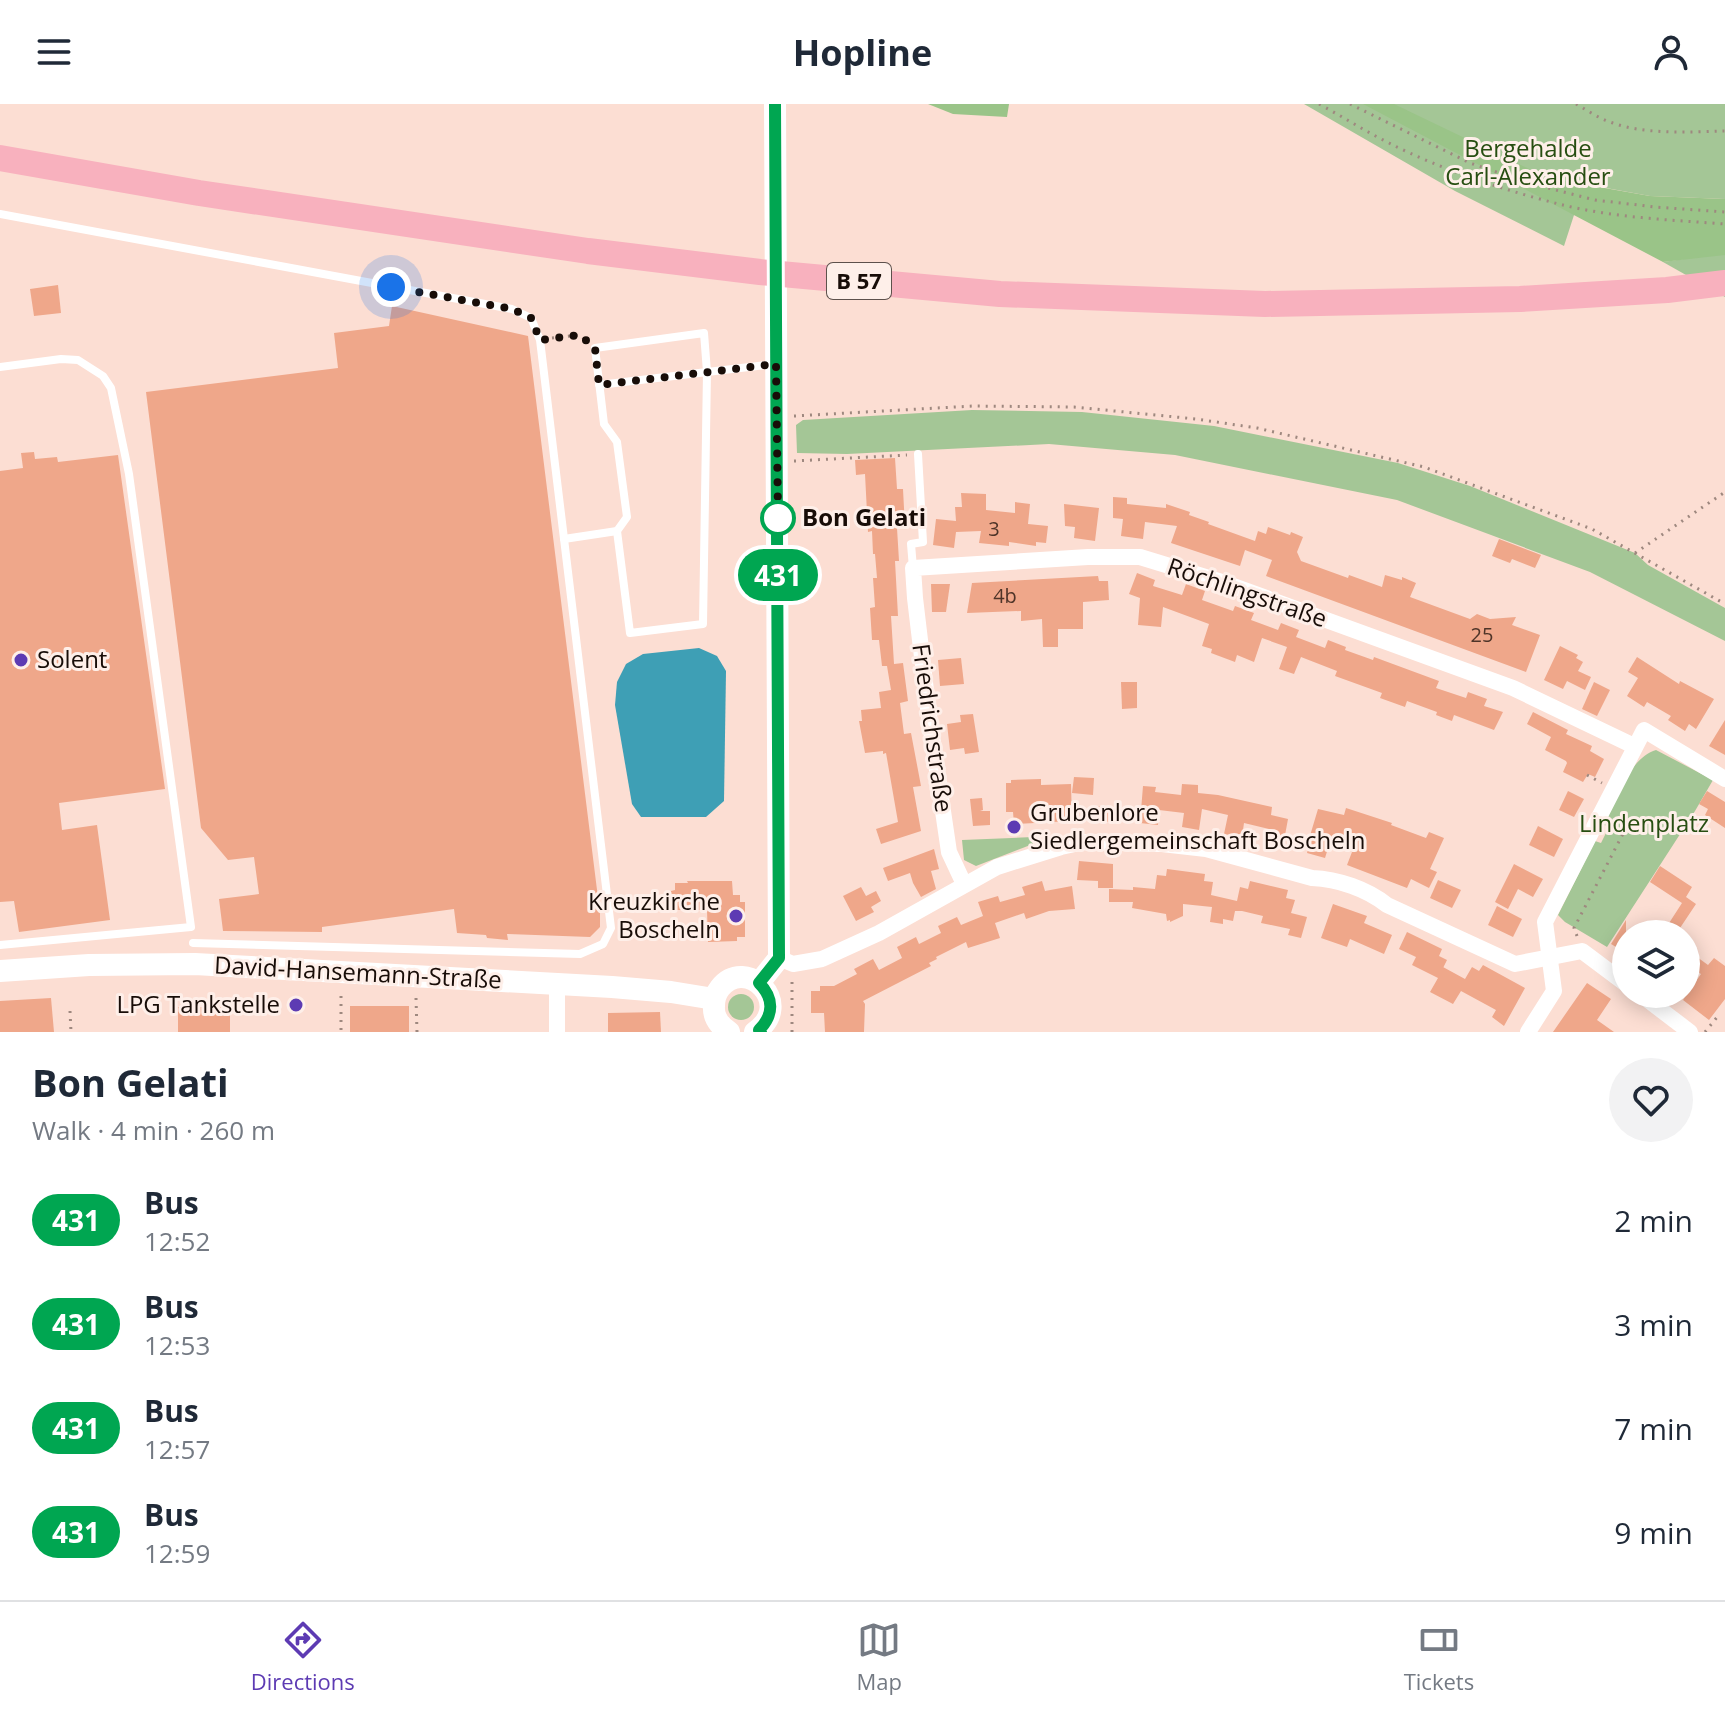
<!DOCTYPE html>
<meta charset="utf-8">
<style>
body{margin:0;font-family:"Open Sans",sans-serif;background:#f2f2f3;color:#1f2937;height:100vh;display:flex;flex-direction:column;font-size:30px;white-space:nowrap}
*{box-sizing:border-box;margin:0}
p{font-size:26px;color:#747a83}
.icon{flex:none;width:44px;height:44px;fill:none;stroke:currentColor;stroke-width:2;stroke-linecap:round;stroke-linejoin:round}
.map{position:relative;height:928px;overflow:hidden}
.side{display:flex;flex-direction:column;background:#fff;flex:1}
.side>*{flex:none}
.badge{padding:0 16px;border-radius:26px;font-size:28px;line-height:52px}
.tools{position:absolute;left:1612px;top:816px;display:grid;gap:16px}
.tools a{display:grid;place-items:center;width:88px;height:88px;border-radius:50%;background:#fff;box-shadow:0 4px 20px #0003;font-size:40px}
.you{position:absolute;width:40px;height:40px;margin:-20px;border:6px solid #fff;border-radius:50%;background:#1a73e8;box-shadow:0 0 0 12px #1a73e833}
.map>.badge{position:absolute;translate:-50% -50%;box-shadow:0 0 0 4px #fff}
.round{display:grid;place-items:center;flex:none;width:84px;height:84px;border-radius:42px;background:#f2f2f3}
.head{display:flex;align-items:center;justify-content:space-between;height:136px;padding:0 32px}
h1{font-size:38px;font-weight:700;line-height:60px}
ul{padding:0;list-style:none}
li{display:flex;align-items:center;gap:24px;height:104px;padding:0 32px}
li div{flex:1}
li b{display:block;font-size:30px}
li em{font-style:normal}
li .badge{min-width:88px;font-weight:700;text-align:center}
header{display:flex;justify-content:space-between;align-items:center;height:104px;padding:0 32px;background:#fff;font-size:36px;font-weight:700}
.menu{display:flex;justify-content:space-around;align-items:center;height:112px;border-top:2px solid #e0e1e3;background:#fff;font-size:22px;color:#747a83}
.menu a{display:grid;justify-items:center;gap:4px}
.menu .active{color:#5d3bb3}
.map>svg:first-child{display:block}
</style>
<header><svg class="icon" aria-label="menu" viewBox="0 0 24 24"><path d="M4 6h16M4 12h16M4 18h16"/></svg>Hopline<svg class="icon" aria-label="person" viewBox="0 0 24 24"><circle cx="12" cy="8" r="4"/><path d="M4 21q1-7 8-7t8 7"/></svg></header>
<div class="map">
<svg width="1725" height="928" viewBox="0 0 1725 928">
<rect width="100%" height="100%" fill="#fcded3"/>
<!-- green -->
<g fill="#a4c696">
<path d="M 1304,0 L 1725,0 L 1725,95 L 1650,92 L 1584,80 L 1564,142 L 1455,87 Z"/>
<path d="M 1725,149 L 1725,193 L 1663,158 Z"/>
<path d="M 972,306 L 1082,308 L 1214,322 L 1398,359 L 1470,382 L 1635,449 L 1648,461 L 1725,504 L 1725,537 L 1590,468 L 1397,396 L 1175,351 L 1049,340 L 847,350 L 797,349 L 796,321 L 803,316 Z"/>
<path d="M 1656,646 L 1713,676 L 1695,707 L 1607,843 L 1565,818 L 1558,811 L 1595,737 L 1601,739 L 1609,723 L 1604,721 C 1617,695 1628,655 1656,646 Z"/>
<path d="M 1033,733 L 1033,740 L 976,762 L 964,756 L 962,736 Z"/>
<circle cx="741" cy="903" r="13"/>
</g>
<!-- forest -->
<g fill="#9ac488">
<path d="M 928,0 L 1009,0 L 1007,13 L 953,10 Z"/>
<path d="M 1363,0 L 1394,0 L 1548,74 L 1650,92 L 1725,95 L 1725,151 L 1663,158 Z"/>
</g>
<!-- water -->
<path fill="#3e9fb5" d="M 699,544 L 717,552 L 726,567 L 724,697 L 706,713 L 641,713 L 632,700 L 615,601 L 617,578 L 626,560 L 643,550 Z"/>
<!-- building -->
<g fill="#efa78a">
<path d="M 58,181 L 61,209 L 34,212 L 30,185 Z"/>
<path d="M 392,202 L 528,232 L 600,810 L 600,823 L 590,833 L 507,830 L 508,836 L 487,834 L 486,831 L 457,829 L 454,805 L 322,823 L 322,828 L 223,827 L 219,795 L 259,790 L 254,753 L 228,756 L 201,724 L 146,288 L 338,264 L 334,229 L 389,222 Z"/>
<path d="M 34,348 L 35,355 L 57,353 L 58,358 L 118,351 L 165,685 L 59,699 L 62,726 L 97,721 L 110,816 L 19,828 L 14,797 L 0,798 L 0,367 L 23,364 L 21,349 Z"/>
<path d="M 895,354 L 897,385 L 903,385 L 905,423 L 897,424 L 899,457 L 895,457 L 898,512 L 891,512 L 894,560 L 903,559 L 908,597 L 900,599 L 904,630 L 911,629 L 921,682 L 913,683 L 921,727 L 881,740 L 876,725 L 898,718 L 886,649 L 883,650 L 883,647 L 865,649 L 859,617 L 862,617 L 861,606 L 881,604 L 879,588 L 891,586 L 887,562 L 882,562 L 879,536 L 872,536 L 870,504 L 875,503 L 873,474 L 877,474 L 875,450 L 873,450 L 872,427 L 868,428 L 865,370 L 856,371 L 855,356 Z"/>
<path d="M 961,389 L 986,390 L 986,406 L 1015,409 L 1015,398 L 1030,400 L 1028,420 L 1048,422 L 1046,439 L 1036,438 L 1036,442 L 1009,438 L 1009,442 L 979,439 L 981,427 L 956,428 L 954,444 L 933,441 L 936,415 L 956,417 L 955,403 L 962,403 Z"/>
<path d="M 1113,393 L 1127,394 L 1127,400 L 1166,404 L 1166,400 L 1190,408 L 1189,411 L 1209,418 L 1208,420 L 1255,437 L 1258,427 L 1266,430 L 1268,423 L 1290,431 L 1291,428 L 1303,433 L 1297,448 L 1301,457 L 1348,474 L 1349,471 L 1382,483 L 1385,471 L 1402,476 L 1402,473 L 1416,479 L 1410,493 L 1470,515 L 1477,510 L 1490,515 L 1516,513 L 1512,521 L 1540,531 L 1526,568 L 1266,472 L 1272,456 L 1245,446 L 1240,462 L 1171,439 L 1177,422 L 1145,418 L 1143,435 L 1121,432 L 1123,415 L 1113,414 Z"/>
<path d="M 1064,400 L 1099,404 L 1095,437 L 1074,434 L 1075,423 L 1065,422 Z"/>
<path d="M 1499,435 L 1541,451 L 1535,464 L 1512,455 L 1510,459 L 1492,452 Z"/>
<path d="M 1137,469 L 1155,476 L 1153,482 L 1182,491 L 1186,480 L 1205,487 L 1202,496 L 1233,507 L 1235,502 L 1254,509 L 1251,516 L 1278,526 L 1281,519 L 1299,526 L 1296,533 L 1325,544 L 1328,536 L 1346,543 L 1345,546 L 1373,556 L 1374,553 L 1439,577 L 1436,584 L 1466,594 L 1468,588 L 1487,595 L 1484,602 L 1503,608 L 1494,626 L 1454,611 L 1452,617 L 1436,611 L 1437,608 L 1407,597 L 1405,603 L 1380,594 L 1382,589 L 1335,572 L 1337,567 L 1301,553 L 1294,570 L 1279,565 L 1287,543 L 1262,534 L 1254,558 L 1237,551 L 1235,558 L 1211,549 L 1212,545 L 1202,542 L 1209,520 L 1163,503 L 1161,523 L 1138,521 L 1140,494 L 1129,490 Z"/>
<path d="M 1098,472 L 1099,477 L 1108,477 L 1109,496 L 1083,498 L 1083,525 L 1058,525 L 1058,543 L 1043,543 L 1042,515 L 1021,517 L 1021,507 L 967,509 L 972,479 Z"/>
<path d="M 931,480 L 950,480 L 946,508 L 932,508 Z"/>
<path d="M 1560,542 L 1578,551 L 1576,554 L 1583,558 L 1578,567 L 1591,573 L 1585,586 L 1567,577 L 1563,585 L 1544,576 Z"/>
<path d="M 1637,553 L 1679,580 L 1680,577 L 1714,595 L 1696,625 L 1689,620 L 1685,627 L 1668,616 L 1671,612 L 1647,598 L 1644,603 L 1627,592 L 1638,574 L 1628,568 Z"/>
<path d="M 961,554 L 964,580 L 940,582 L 938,556 Z"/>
<path d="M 1121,578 L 1137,578 L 1137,604 L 1122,605 Z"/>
<path d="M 1594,578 L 1610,586 L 1597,612 L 1582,605 Z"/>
<path d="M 1533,608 L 1568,626 L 1566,630 L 1592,642 L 1590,647 L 1604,655 L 1595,673 L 1588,670 L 1583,678 L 1563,668 L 1567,659 L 1566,657 L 1545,646 L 1551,633 L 1527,620 Z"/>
<path d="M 973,610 L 979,648 L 965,650 L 964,644 L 950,646 L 947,620 L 961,618 L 960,611 Z"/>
<path d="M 1725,616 L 1725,651 L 1709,642 Z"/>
<path d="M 1074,673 L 1094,674 L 1093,691 L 1072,689 Z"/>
<path d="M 1041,675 L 1041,681 L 1071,680 L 1072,717 L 1014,720 L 1013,708 L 1006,708 L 1006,679 L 1011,679 L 1011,676 Z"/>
<path d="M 1182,680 L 1198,681 L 1198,689 L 1218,691 L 1272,703 L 1271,711 L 1288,715 L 1283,742 L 1266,738 L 1269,725 L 1244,719 L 1242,733 L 1224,730 L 1228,711 L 1202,705 L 1199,726 L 1182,723 L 1184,709 L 1159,706 L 1158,721 L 1140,719 L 1143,682 L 1156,683 L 1155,688 L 1181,691 Z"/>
<path d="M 1568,687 L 1584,695 L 1574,713 L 1559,706 Z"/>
<path d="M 1707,687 L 1725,698 L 1725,724 L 1705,711 L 1708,705 L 1699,700 Z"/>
<path d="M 982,694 L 983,706 L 980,707 L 990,707 L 990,721 L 973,722 L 970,695 Z"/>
<path d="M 1097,702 L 1115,703 L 1115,718 L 1097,717 Z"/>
<path d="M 1346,704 L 1392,719 L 1391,721 L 1426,734 L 1429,728 L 1444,734 L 1430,765 L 1437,768 L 1429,784 L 1411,775 L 1407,784 L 1347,761 L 1352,748 L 1329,741 L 1325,754 L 1307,749 L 1311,735 L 1309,735 L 1318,705 L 1344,711 Z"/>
<path d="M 1538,722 L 1563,735 L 1554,753 L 1529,741 Z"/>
<path d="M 934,745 L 939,765 L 931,767 L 936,785 L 921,793 L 913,779 L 910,769 L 888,777 L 883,764 Z"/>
<path d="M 1079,757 L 1113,760 L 1113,784 L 1098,784 L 1098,777 L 1077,776 Z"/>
<path d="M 1514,760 L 1543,775 L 1533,793 L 1518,785 L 1508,805 L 1495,798 Z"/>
<path d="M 1660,762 L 1692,783 L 1686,793 L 1696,800 L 1676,830 L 1662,830 L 1682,799 L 1650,778 Z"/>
<path d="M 1167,765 L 1205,770 L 1204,777 L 1213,778 L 1211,791 L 1237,797 L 1240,783 L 1248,785 L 1250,777 L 1288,786 L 1286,794 L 1295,796 L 1291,809 L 1307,813 L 1301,834 L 1288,831 L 1290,825 L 1261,819 L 1263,812 L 1242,807 L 1235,807 L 1233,817 L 1223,815 L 1223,820 L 1210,818 L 1212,803 L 1183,800 L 1183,812 L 1170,818 L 1170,816 L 1167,817 L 1166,810 L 1132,804 L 1133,798 L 1109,798 L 1109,785 L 1133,786 L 1133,783 L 1155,785 L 1157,771 L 1166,772 Z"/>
<path d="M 1438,776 L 1461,786 L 1452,804 L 1430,794 Z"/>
<path d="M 687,777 L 732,777 L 733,791 L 740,791 L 740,798 L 745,798 L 745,833 L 737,833 L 737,837 L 708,838 L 707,806 L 671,806 L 671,787 L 675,786 L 675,779 L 688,779 Z"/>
<path d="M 1042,777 L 1045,787 L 1072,782 L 1075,805 L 1049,807 L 1026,815 L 1024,809 L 995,819 L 1000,834 L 968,844 L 966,838 L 936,853 L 937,855 L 929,859 L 931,862 L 863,897 L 865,900 L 864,928 L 825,928 L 824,909 L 811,909 L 811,887 L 820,887 L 820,882 L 834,882 L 857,870 L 854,865 L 873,855 L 879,866 L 902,854 L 897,843 L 916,833 L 919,840 L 941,829 L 938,822 L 957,813 L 961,821 L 983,812 L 978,798 L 998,792 L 1000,798 L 1025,791 L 1022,783 Z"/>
<path d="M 861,783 L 866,792 L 876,787 L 881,797 L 871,803 L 874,808 L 856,817 L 843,792 Z"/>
<path d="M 1333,800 L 1367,812 L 1364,819 L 1392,831 L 1384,850 L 1350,835 L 1347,843 L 1321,834 Z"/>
<path d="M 1497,802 L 1522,815 L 1513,833 L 1488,821 Z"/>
<path d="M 1626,816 L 1626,849 L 1611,840 Z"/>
<path d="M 1407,828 L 1442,845 L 1439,852 L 1447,856 L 1442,866 L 1443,863 L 1465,875 L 1472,863 L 1479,867 L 1483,861 L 1525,884 L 1504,922 L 1492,913 L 1496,906 L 1461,887 L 1453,900 L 1430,888 L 1438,874 L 1412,861 L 1416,853 L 1399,845 Z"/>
<path d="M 1686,845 L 1708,861 L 1714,854 L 1725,862 L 1725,895 L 1709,916 L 1683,896 L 1701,870 L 1686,860 Z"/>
<path d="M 1587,879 L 1611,895 L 1597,916 L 1614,928 L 1553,928 Z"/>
<path d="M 51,894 L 54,928 L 0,928 L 0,897 Z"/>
<rect x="350" y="902" width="59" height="26"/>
<rect x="178" y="903" width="52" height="25"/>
<path d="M 660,908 L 661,928 L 608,928 L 608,909 Z"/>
</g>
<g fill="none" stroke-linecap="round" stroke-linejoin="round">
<!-- path -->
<g stroke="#9e887f" stroke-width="3" stroke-dasharray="2 6" stroke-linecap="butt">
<path d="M 1319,0 C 1343,13 1365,27 1389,39 C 1442,66 1509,88 1567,102 C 1619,114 1672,116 1725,120"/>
<path d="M 1350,0 L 1470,59 L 1532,80 L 1595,96 L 1655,103 L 1725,108"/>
<path d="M 1576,0 C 1587,6 1598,14 1610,18 C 1644,31 1689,28 1725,27"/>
<path d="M 552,234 L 580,231 L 586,237"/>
<path d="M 794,312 L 973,302 L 1074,303 L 1196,315 L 1257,324 L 1424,363 L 1592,425 L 1725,500"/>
<path d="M 794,357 L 907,351"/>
<path d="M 1635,449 L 1725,388"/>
<path d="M 1587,671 L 1602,679"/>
<path d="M 1577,832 L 1574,824 L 1627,722"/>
<path d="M 341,892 L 341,928"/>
<path d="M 416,894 L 417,928"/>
<path d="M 70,907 L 71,928"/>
<path d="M 792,928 L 792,876"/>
<path d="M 1705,928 L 1718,912"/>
</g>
<!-- lane -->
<g stroke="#fff" stroke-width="8">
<path d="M 0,110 L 512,205 L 531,214 L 540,236 L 611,824 L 603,840 L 580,850 L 193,839"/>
<path d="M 0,263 L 61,255 L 78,256 L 103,272 L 111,284 L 129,370 L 191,823 L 0,841"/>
<path d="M 599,281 L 707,268 L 704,229 L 595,244 L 604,320 L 617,338 L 627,413 L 617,427 L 630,529 L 703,520 L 707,268 L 774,260"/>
<path d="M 564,435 L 617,427"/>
<path d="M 913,464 L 911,440 L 923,438 L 918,350"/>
</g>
<!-- street -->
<g stroke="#fff" stroke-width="16">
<path d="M 964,780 L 949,748 L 929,612 L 915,494 L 913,464 L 1088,453 L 1140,453 L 1225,479 L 1513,584 L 1634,642"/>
<path d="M 779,854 L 793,860 L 822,855 L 879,829 L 997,763 L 1061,743 L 1084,738 L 1162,740 L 1206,745 L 1312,774 C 1338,775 1367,785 1387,801 L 1515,860 L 1582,847 L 1626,880"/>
<path d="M 1640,890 L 1690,928"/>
<path d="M 557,928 L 557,881"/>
<path d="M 1528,928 L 1554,887 L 1545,818 L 1644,626 L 1725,675"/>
</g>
<!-- secondary -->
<g stroke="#fff" stroke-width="22">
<path d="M 0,867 L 89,861 L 195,860 L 612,883 L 671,888 L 714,895"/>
<path d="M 759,879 L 779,854 L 775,0"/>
<path d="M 729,928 C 720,922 713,914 714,902 C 714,895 716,889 720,884 C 746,851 796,900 755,928"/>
</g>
<!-- primary -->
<path stroke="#f8b1be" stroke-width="26" d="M 0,54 L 199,89 L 588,147 L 760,168 L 1000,190 L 1265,200 L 1520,195 L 1667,186 L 1725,179"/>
</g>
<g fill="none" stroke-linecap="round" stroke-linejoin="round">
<defs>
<path id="line" d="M 761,928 L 759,926 C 774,911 774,894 759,879 L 779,854 L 775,0"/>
</defs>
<!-- line casing -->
<use href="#line" stroke="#fff" stroke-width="18"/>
<!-- line -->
<use href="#line" stroke="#00a651" stroke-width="12"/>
<!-- walk -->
<path stroke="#180d08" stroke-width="8" stroke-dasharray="0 14.4" d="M 391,183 L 512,205 L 531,214 L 540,236 L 580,231 L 595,244 L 599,281 L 776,260 L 778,414"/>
</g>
<!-- markers -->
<circle fill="#fff" stroke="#00a651" stroke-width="4" cx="778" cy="414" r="16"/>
<g fill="#5d3bb3" stroke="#feefe9" stroke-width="3">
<circle cx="21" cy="556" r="8"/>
<circle cx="1014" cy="723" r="8"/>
<circle cx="736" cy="812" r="8"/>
<circle cx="296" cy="901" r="8"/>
</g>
<g text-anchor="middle" stroke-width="6" stroke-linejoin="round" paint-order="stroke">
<!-- number labels -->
<g font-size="20" fill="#4e3428">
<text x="994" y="432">3</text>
<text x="1005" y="499">4b</text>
<text x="1482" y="538">25</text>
</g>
<!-- shield labels -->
<rect fill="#feefe9" stroke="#5d514c" stroke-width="2" x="827" y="159" width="64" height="36" rx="6"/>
<g font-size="22" font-weight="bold" fill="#180d08">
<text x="859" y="185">B 57</text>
</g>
<!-- park labels -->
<g font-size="24" fill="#274e11" stroke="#feefe9">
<text x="1528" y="53">Bergehalde<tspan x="1528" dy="28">Carl-Alexander</tspan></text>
<text x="1644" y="728">Lindenplatz</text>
</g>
<!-- stop labels -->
<g font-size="24" font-weight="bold" fill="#180d08" stroke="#feefe9" text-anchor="start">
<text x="802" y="422">Bon Gelati</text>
</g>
<!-- street labels -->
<g font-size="24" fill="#180d08" stroke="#feefe9">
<text transform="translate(1247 489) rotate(19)" y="8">Röchlingstraße</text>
<text transform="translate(932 624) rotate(82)" y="8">Friedrichstraße</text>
<text transform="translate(358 869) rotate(3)" y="8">David-Hansemann-Straße</text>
</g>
<!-- poi labels -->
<g font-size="24" fill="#180d08" stroke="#feefe9" text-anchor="start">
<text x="37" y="564">Solent</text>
<text x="1030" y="717">Grubenlore<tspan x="1030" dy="28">Siedlergemeinschaft Boscheln</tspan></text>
<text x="720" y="806" text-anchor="end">Kreuzkirche<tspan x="720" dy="28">Boscheln</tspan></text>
<text x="280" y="909" text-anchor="end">LPG Tankstelle</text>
</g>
</g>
</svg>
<div class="tools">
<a><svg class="icon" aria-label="layers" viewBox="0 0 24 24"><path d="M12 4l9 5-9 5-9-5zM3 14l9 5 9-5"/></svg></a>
</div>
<div class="you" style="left:391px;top:183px"></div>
<b class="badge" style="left:778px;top:471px;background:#00a651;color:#fff">431</b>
</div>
<section class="side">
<div class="head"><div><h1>Bon Gelati</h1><p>Walk · 4 min · 260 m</p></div><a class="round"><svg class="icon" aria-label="heart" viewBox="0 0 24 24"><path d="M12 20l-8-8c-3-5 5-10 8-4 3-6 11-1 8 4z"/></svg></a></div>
<ul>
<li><span class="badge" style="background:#00a651;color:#fff">431</span><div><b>Bus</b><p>12:52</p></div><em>2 min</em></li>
<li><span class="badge" style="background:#00a651;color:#fff">431</span><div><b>Bus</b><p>12:53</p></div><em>3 min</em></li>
<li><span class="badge" style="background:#00a651;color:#fff">431</span><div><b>Bus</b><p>12:57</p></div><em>7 min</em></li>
<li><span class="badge" style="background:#00a651;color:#fff">431</span><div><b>Bus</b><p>12:59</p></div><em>9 min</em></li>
</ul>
</section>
<nav class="menu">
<a class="active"><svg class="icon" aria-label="directions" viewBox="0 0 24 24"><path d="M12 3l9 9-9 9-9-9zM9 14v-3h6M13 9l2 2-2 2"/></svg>Directions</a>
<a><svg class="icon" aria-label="map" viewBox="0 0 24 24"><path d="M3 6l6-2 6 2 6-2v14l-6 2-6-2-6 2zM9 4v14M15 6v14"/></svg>Map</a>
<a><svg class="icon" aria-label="tickets" viewBox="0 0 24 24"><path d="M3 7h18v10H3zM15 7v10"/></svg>Tickets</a>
</nav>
